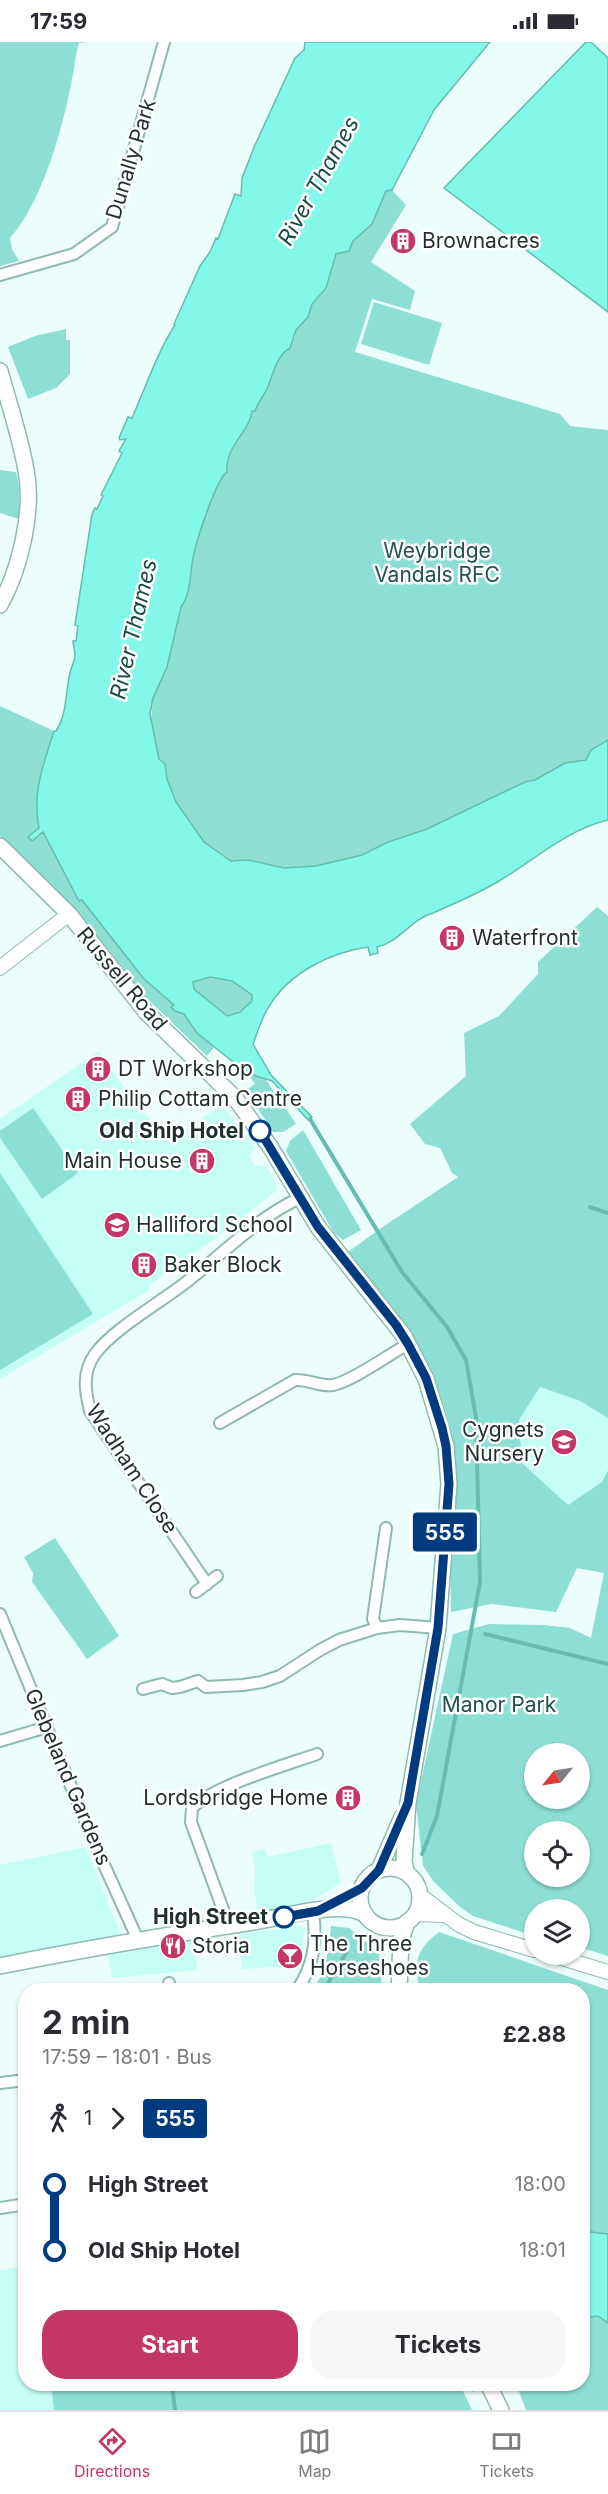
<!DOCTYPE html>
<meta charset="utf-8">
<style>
body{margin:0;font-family:Inter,sans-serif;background:#f7f7f7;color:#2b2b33;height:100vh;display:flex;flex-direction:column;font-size:22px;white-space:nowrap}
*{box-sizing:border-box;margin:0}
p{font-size:20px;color:#7c7c81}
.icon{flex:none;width:33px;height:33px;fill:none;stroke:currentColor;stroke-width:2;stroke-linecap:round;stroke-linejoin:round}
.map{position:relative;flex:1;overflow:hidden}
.details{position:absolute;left:18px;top:1941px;width:572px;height:408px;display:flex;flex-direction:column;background:#fff;border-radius:24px;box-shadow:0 2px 4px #0004}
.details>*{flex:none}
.badge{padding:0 12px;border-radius:4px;font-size:21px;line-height:39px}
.needle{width:39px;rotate:240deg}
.tools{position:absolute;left:524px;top:1701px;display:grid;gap:12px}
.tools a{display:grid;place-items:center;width:66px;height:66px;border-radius:50%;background:#fff;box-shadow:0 2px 4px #0004;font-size:30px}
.map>.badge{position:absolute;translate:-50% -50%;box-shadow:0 0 0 3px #fff}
.legs{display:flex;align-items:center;gap:9px;height:66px;padding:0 24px;font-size:20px}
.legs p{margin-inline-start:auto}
.summary{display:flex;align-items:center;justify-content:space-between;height:102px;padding:0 24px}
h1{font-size:33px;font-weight:700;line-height:45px}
.primary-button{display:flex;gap:12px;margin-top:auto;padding:12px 24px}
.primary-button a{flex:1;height:69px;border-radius:24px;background:#c33667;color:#fff;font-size:24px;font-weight:700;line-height:69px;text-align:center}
.primary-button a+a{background:#f7f7f7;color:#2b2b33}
ul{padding:0 24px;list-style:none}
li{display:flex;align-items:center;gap:21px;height:66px;font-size:22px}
li i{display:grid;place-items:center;width:9px;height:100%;margin:0 8px;background:currentColor}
li i::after{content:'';width:15px;height:15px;margin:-8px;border:4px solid;border-radius:50%;background:#fff}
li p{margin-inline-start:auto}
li:first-child i{background:linear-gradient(#0000 50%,currentColor 0)}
li:last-child i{background:linear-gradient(currentColor 50%,#0000 0)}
.status{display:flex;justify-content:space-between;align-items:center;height:42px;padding:0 30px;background:#fff;direction:ltr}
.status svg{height:16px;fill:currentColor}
.dock{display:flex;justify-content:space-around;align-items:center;height:84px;border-top:2px solid #e1e1e2;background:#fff;font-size:16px;color:#7c7c81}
.dock a{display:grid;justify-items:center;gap:3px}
.dock .selected{color:#c33667}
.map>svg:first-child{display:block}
</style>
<div class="status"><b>17:59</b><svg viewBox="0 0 49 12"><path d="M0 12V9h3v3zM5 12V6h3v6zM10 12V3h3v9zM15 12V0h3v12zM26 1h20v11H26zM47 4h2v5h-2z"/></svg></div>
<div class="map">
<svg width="608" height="2368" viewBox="0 0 608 2368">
<rect width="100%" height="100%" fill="#ecfefb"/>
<!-- built -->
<g fill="#c5fef5">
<path d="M 99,1009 L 138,1065 L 170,1097 L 222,1063 L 255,1106 L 249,1114 L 255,1125 L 262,1123 L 266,1125 L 273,1135 L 277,1148 L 220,1193 L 149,1243 L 151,1247 L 0,1337 L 0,1077 Z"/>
<path d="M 540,1345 L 580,1359 L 608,1376 L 608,1428 L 602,1440 L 568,1463 L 522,1421 L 519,1378 Z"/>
<path d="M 331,1801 L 341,1841 L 311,1859 L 259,1870 L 254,1849 L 255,1826 L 252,1810 L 265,1807 L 267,1815 Z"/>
<path d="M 86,1805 L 125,1903 L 194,1897 L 197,1928 L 112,1936 L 107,1904 L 0,1921 L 0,1823 Z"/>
<path d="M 301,1884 L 305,1887 L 299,1927 L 274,1925 L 242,1927 L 238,1892 Z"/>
<path d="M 25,2224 L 26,2342 L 68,2342 L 61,2368 L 0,2368 L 0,2228 Z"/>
</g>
<!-- green -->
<g fill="#8edfd3" fill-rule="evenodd">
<path d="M 0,0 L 89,0 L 79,1 C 75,13 75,25 72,37 C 63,85 43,159 10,196 L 12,207 L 19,219 L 0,224 Z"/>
<path d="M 392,148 L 406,163 L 371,220 L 415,249 L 410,268 L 372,257 L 355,310 L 560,372 L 570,384 L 608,388 L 608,698 L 591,708 L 586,718 L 565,721 L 535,738 L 525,740 L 427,787 L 345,819 L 316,824 L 284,826 L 248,818 L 231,819 L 204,800 L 176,760 L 167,737 L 165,722 L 159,717 L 151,682 L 153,656 L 167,625 L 181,565 C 191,552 190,531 193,516 C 196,500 215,438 227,430 C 225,407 244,388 252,369 L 255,368 L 262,352 L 267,346 L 267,339 L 276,321 L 295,295 L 296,288 L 308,275 L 312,262 L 326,246 L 336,212 L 349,209 L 353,199 L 372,182 L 386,149 Z"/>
<path d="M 374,260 L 442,281 L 429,323 L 361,302 Z"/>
<path d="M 66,287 L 66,298 L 70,298 L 70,332 L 56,346 L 28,357 L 8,305 L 35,294 Z"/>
<path d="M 0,428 L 16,430 L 19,444 L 19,477 L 0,471 Z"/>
<path d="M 0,664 L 54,689 C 43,722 32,752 39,786 L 29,794 L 43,789 L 79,859 L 82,858 L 144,936 L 185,972 L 197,991 L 215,1004 L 207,1014 L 135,945 L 68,859 L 0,795 Z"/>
<path d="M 597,865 L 608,874 L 608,1376 L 580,1359 L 540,1345 L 519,1378 L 522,1421 L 568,1463 L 602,1440 L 608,1428 L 608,1914 L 579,1905 L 579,1868 L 534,1868 L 534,1894 L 528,1892 L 473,1874 L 460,1865 L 434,1840 L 423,1824 L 416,1762 L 453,1592 L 489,1582 L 544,1583 L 570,1586 L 591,1596 L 604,1531 L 577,1526 L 556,1570 L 491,1562 L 451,1570 L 449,1442 L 426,1337 L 341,1215 L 384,1184 L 458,1135 L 452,1131 L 440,1106 L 425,1102 L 410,1082 L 466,1034 L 464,991 L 499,974 L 538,932 L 538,920 ZM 534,1712 L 579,1712 L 579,1756 L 534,1756 ZM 534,1790 L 579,1790 L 579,1834 L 534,1834 Z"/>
<path d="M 210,935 L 232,939 L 253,953 C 251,966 238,970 227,974 L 194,947 L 193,940 Z"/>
<path d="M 247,1031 L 264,1035 L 296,1082 L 283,1090 L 273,1090 L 246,1048 L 255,1042 Z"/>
<path d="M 33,1066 L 78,1131 L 42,1157 L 0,1096 L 0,1089 Z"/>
<path d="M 303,1088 L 361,1188 L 343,1198 L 334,1191 L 286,1109 L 290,1099 Z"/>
<path d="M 0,1131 L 93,1272 L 0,1328 Z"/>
<path d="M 55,1496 L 119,1594 L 87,1617 L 32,1540 L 33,1531 L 24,1515 Z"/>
<path d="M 331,1884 L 349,1886 L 379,1911 L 382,1948 L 312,1948 C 327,1929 329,1908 331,1884 Z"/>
<path d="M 439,1890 L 608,1948 L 608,2192 L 582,2189 L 582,1948 L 419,1948 C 416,1918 414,1910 439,1890 Z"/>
<path d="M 591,2273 L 598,2274 L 608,2281 L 608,2368 L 526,2368 L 516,2342 L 582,2342 L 582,2276 Z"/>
<path d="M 51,2342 L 471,2342 L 474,2350 L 462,2347 L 472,2368 L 54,2368 Z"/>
</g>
<!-- water -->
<g fill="#83f8e8" stroke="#65bcb0" stroke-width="1.5" fill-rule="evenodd">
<path d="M 305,0 L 490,0 L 434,68 L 392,148 L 386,149 L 372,182 L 353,199 L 349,209 L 336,212 L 326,246 L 312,262 L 308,275 L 296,288 L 290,306 C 276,314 273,333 267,347 C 263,354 258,361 255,369 L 252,369 C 250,390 225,403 227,430 C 216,437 196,500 193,516 C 190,531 191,552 181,565 L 167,625 L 153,656 L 150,672 L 159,717 L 165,722 L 167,737 L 176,760 L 204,800 L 231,819 L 248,818 L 284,826 L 316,824 L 362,813 L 388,800 L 427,787 L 525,740 L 535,738 L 565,721 L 586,718 L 591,708 L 608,698 L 608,778 C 566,788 536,817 499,839 C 478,852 455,861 433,871 C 411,877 400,900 377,905 L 378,911 L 370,913 L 368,905 C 332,910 290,930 270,963 C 262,974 258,989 253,1002 L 271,1033 L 312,1075 L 308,1078 L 272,1039 L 247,1031 L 197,991 L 184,972 L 175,969 L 171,965 L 174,963 L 144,937 L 82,858 L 79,859 L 43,790 L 32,799 L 28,795 L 39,786 C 32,750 43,724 54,689 L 56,689 C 68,670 65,650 70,631 C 71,625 75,619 75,613 C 75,608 73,603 73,599 L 76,599 L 78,584 L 75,583 L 92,472 L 95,466 L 97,467 L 103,454 L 101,453 L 122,411 L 119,409 L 126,397 L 120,398 L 119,396 L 128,375 L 132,376 C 146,344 158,309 175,283 L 174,282 L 200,224 L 210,210 L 216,196 L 218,197 L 235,152 L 241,154 L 242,136 L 255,103 L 295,16 L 304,8 ZM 210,935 L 232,939 L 252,953 L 252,959 L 240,970 L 227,974 L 194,947 L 193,940 Z"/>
<path d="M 586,0 L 591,0 L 608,16 L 608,270 L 444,146 Z"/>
<path d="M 582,2189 L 608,2192 L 608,2281 L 598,2274 L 582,2276 Z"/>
</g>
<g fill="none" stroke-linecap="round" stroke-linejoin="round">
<!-- stream -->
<g stroke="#65bcb0" stroke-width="4">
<path d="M 310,1077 L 402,1230 L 447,1285 L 466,1318 L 476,1375 L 480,1540 L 437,1774 L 422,1812"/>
<path d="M 590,1165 L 608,1171"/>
<path d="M 485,1592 L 608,1622"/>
<path d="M 324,1948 L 346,1911"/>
<path d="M 172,2342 L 175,2368"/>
</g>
<defs>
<g id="minor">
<path d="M 0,233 L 74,212 L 112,185 L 164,0"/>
<path d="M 220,1381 L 295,1338 C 308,1337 320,1345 333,1343 C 351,1340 390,1312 408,1302"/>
<path d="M 207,1542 L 90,1369 C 85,1349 82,1330 95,1312 C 113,1287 163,1259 189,1238 C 225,1210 258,1175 300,1156"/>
<path d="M 196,1550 L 217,1534"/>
<path d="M 0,1572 L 96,1805 L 138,1898"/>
<path d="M 377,1586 L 373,1577 L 386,1486"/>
<path d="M 143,1647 L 162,1642 L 172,1646 L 180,1645 L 198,1639 L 206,1645 L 243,1643 L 262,1640 L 280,1634 L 320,1608 L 339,1598 L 377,1586 L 400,1583 L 438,1586"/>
<path d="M 0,1699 L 47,1685"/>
<path d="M 229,1884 L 191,1780 L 192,1766 C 213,1744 286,1723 317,1712"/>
<path d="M 169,1941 L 170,1948"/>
<path d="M 297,1948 C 314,1923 317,1900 313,1870"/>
<path d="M 0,2041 L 26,2038"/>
<path d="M 0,2166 L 26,2162"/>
</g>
<g id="tertiary">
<path d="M 0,926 L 69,872"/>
<path d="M 420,1853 L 458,1882 L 474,1890 L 534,1908"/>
<path d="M 416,1872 L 444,1873"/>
<path d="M 549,1912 L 608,1930"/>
</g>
<g id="secondary">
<path d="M 0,329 C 9,362 20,394 26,428 C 34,469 20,527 0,563"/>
<path d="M 0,804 L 69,872 L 146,970 L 235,1056 L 271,1106 L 318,1185 L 404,1294 L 426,1337 L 446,1404 L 449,1442 L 438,1586 L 408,1761 L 404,1819 L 406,1830"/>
<circle cx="390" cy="1856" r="30"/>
<path d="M 379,1828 L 402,1775"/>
<path d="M 0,1924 C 84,1907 168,1893 253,1880 C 284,1875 337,1858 365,1872"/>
<path d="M 399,1948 L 401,1898 L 407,1880"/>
<path d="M 488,2342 L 501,2368"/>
</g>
</defs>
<!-- minor casing -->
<use href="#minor" stroke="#8ebab3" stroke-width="14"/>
<!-- tertiary casing -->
<use href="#tertiary" stroke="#8ebab3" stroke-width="16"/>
<!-- secondary casing -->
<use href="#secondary" stroke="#8ebab3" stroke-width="18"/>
<!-- minor -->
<use href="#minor" stroke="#fff" stroke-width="10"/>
<!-- tertiary -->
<use href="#tertiary" stroke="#fff" stroke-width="14"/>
<!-- secondary -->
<use href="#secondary" stroke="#fff" stroke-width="15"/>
</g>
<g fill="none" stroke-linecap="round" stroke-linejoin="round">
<defs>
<path id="line-1" d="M 260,1089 L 318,1185 L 396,1283 L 408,1302 L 426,1336 L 442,1386 L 446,1404 L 449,1442 L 438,1586 L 408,1761 L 379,1828 L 362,1846 L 318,1869 L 284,1875"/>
</defs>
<!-- line-1 casing -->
<use href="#line-1" stroke="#fff" stroke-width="14"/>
<!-- line-1 -->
<use href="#line-1" stroke="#003b80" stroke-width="9"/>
</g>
<!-- icons -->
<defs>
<symbol id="building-disc" viewBox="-11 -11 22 22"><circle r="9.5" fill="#c33667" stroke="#fff"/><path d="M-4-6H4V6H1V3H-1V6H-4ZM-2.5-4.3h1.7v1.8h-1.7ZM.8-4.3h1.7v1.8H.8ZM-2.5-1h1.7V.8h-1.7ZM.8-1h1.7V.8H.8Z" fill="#fff"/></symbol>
<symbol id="school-disc" viewBox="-11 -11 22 22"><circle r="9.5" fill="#c33667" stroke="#fff"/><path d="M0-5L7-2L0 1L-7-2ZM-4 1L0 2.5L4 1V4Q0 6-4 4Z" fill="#fff"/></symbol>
<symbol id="restaurant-disc" viewBox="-11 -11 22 22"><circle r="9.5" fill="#c33667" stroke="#fff"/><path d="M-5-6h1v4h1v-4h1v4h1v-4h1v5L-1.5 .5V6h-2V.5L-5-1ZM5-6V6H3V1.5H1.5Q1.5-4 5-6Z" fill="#fff"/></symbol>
<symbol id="bar-disc" viewBox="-11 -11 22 22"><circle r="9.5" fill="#c33667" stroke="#fff"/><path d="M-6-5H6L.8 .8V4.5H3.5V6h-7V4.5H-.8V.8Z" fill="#fff"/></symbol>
</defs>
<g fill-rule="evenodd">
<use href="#building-disc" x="388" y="184" width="30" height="30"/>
<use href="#building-disc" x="437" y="881" width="30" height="30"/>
<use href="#building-disc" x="83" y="1012" width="30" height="30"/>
<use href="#building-disc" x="63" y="1042" width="30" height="30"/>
<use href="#building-disc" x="187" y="1104" width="30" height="30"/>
<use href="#school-disc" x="102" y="1168" width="30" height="30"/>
<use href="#building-disc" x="129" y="1208" width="30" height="30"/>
<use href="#school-disc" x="549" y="1385" width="30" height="30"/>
<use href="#building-disc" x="333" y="1741" width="30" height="30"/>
<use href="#restaurant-disc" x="158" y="1889" width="30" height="30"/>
<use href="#bar-disc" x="275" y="1899" width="30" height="30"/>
</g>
<!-- markers -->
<g fill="#fff" stroke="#003b80" stroke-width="3">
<circle cx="260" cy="1089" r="10"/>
<circle cx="284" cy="1875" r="10"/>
</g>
<g text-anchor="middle" stroke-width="5" stroke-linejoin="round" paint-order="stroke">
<!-- street labels -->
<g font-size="21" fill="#1e302d" stroke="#fff">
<text transform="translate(131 117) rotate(-73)" y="7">Dunally Park</text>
<text transform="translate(122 937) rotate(50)" y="7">Russell Road</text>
<text transform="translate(132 1427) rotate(57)" y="7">Wadham Close</text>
<text transform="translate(68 1735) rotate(67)" y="7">Glebeland Gardens</text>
</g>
<!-- poi labels -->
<g font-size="21" fill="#1e302d" stroke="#fff" text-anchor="start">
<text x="422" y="206">Brownacres</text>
<text x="472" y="903">Waterfront</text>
<text x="118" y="1034">DT Workshop</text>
<text x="98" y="1064">Philip Cottam Centre</text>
<text x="182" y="1126" text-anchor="end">Main House</text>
<text x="136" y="1190">Halliford School</text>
<text x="164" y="1230">Baker Block</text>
<text x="544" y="1395" text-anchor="end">Cygnets<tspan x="544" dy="24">Nursery</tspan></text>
<text x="328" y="1763" text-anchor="end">Lordsbridge Home</text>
<text x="310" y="1909">The Three<tspan x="310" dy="24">Horseshoes</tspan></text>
<text x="192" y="1911">Storia</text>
</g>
<!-- park labels -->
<g font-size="21" fill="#20534d" stroke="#fff">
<text x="437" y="516">Weybridge<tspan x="437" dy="24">Vandals RFC</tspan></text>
<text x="499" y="1670">Manor Park</text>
</g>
<!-- stop labels -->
<g font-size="21" font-weight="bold" fill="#1e302d" stroke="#fff" text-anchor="end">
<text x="244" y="1096">Old Ship Hotel</text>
<text x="268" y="1882">High Street</text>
</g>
<!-- water labels -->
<g font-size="22" font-style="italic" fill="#164b44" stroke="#fff">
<text transform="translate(318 139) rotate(-61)" y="8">River Thames</text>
<text transform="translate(133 587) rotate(-77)" y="8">River Thames</text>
</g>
</g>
</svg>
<div class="tools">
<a><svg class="needle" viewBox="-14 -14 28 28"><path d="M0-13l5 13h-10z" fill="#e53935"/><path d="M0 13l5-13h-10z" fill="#7c7c81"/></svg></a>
<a><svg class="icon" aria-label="locate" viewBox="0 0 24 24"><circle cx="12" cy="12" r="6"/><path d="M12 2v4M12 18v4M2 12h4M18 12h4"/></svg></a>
<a><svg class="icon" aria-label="layers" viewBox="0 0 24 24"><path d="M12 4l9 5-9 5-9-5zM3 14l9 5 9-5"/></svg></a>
</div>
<b class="badge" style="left:445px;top:1490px;background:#003b80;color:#fff">555</b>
<section class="details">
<div class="summary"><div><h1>2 min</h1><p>17:59 – 18:01 · Bus</p></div><b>£2.88</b></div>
<div class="legs"><svg class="icon" aria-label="walk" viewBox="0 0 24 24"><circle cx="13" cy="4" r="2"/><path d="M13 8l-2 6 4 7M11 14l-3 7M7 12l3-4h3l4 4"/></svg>1<svg class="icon" aria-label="forward" viewBox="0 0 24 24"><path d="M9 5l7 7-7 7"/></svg><b class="badge" style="background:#003b80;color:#fff">555</b></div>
<ul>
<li><i style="color:#003b80"></i><b>High Street</b><p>18:00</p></li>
<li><i style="color:#003b80"></i><b>Old Ship Hotel</b><p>18:01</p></li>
</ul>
<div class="primary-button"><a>Start</a><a>Tickets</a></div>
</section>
</div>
<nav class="dock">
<a class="selected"><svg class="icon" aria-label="directions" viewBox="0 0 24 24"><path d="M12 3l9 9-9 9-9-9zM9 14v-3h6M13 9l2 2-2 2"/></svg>Directions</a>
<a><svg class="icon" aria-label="map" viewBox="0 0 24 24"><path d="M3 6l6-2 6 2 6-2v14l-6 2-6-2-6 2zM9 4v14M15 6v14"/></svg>Map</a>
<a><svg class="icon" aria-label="tickets" viewBox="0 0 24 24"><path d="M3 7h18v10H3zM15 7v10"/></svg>Tickets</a>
</nav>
